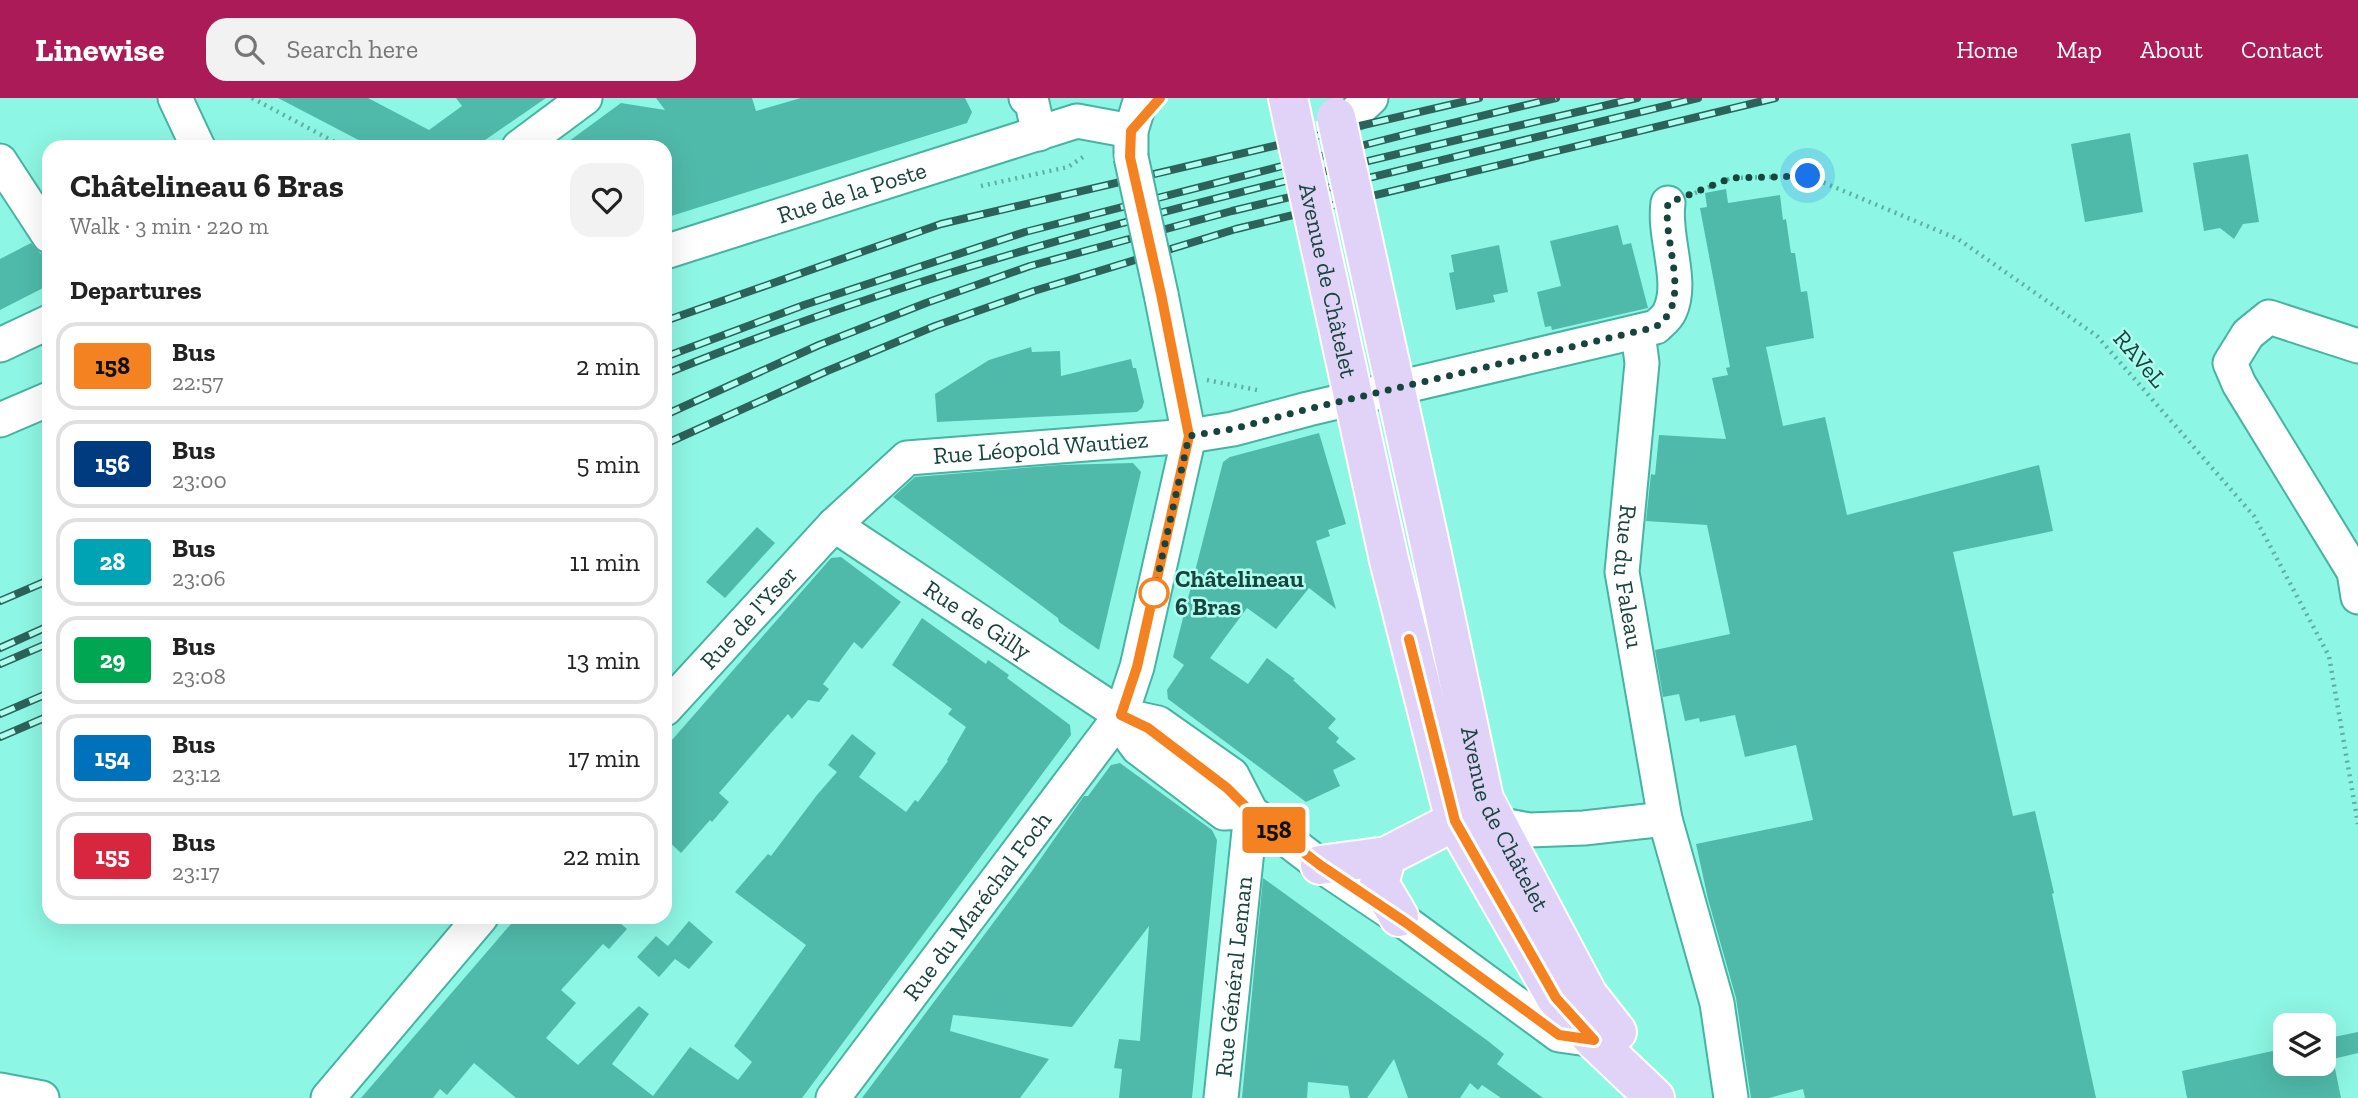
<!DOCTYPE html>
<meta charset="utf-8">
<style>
body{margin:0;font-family:"Zilla Slab",serif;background:#f2f2f2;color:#222;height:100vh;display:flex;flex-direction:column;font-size:26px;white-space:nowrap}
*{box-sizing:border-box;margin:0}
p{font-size:23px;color:#767676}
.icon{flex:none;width:38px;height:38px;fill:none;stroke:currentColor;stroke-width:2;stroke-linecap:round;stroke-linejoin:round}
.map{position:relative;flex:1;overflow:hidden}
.drawer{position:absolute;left:42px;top:42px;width:630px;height:784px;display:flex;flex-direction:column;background:#fff;border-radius:21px;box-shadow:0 7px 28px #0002}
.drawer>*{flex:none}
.badge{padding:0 14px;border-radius:5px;font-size:24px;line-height:46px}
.tools{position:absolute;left:2273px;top:915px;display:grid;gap:14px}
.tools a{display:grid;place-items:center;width:63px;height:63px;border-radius:14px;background:#fff;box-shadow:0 7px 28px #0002;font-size:35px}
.you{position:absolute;width:35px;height:35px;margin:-18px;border:5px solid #fff;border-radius:50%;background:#1a73e8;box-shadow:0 0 0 10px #1a73e833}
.map>.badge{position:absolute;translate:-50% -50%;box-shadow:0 0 0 4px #fff}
h2{padding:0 28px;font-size:26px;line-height:63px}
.round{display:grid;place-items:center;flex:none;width:74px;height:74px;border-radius:21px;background:#f2f2f2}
.overview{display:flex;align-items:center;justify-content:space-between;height:119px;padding:0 28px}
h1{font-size:33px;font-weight:700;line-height:52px}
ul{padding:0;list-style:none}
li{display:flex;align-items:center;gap:21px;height:88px;margin:0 14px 10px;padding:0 14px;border:4px solid #e0e0e0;border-radius:21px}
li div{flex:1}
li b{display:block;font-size:26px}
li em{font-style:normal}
li .badge{min-width:77px;font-weight:700;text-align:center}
header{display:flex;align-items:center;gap:42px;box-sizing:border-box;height:98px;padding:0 35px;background:#aa1b58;color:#fff}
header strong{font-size:33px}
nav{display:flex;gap:38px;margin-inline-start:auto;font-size:24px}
.search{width:490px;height:63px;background:#f2f2f2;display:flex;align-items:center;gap:18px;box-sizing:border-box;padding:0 24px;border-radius:21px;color:#767676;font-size:26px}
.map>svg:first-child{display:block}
</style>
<header>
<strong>Linewise</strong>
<div class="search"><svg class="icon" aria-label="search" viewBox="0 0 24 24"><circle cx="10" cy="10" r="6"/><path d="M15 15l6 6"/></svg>Search here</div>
<nav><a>Home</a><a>Map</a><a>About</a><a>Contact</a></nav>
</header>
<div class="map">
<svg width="2358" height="1000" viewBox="0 0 2358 1000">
<rect width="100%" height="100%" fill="#8ef6e4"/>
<!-- building -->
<g fill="#50baaa">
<path d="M 278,0 L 368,0 L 429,32 L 462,8 L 456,0 L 546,0 L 475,49 L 372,49 Z"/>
<path d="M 656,0 L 752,0 L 756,13 L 801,0 L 965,0 L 972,14 L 967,25 L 665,120 L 665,49 L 561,49 L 621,5 L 665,12 Z"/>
<path d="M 2130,35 L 2143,114 L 2085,124 L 2071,46 Z"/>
<path d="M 2248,56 L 2259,124 L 2243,126 L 2234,141 L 2220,130 L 2204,133 L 2193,65 Z"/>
<path d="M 1726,91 L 1728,105 L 1780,97 L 1783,122 L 1786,121 L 1791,155 L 1795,155 L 1801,194 L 1807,193 L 1814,240 L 1766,249 L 1783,328 L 1825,319 L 1847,417 L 2039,367 L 2053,433 L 1953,454 L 2013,718 L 2035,713 L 2054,795 L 2052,796 L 2096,1000 L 1805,1000 L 1803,991 L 1769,1000 L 1751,1000 L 1736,900 L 1708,801 L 1696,746 L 1813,722 L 1796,647 L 1745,659 L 1735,617 L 1700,624 L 1699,620 L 1685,623 L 1679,596 L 1663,599 L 1655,552 L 1730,536 L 1707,427 L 1646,423 L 1651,376 L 1655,377 L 1659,337 L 1726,341 L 1712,280 L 1728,277 L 1726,270 L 1730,269 L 1700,110 L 1707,109 L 1705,95 Z"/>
<path d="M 1618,127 L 1623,147 L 1631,145 L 1648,210 L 1552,232 L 1551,228 L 1545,229 L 1537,194 L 1561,188 L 1550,143 Z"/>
<path d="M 31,145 L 40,155 L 47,157 L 49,160 L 49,187 L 0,212 L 0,161 Z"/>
<path d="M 1499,147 L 1508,194 L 1493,197 L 1495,204 L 1456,212 L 1449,175 L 1454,174 L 1451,157 Z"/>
<path d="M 1031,249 L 1032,254 L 1060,253 L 1061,278 L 1131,261 L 1133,270 L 1136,270 L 1144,304 L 1142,310 L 1137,314 L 937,324 L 935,296 L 989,262 Z"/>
<path d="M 1319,335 L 1346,426 L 1328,432 L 1330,438 L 1316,443 L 1336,511 L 1309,490 L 1276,531 L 1247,510 L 1210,560 L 1248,586 L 1267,560 L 1295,581 L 1293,582 L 1336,621 L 1328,630 L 1339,640 L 1336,644 L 1356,661 L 1333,672 L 1340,688 L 1306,704 L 1168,601 L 1167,592 L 1184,567 L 1173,559 L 1223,364 L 1230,359 Z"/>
<path d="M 1133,365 L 1141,374 L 1099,552 L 1059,524 L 1058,520 L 1038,505 L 893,399 L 915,379 L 1059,367 Z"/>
<path d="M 757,429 L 775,445 L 725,500 L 706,484 Z"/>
<path d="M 841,459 L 901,504 L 862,551 L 854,544 L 823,586 L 829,591 L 819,604 L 808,602 L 792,621 L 788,616 L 770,636 L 719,695 L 729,704 L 712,724 L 710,722 L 681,755 L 665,740 L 665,650 L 831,460 Z"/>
<path d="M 922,520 L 986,566 L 988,562 L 1009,577 L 1007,580 L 1070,627 L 1071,637 L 802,1000 L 516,1000 L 474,965 L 447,997 L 440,991 L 433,1000 L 361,1000 L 517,819 L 613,819 L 627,831 L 609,851 L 603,846 L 561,892 L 576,905 L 546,940 L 578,967 L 639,908 L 649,916 L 612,966 L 653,998 L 690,949 L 738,982 L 752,964 L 734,948 L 806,847 L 735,794 L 768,756 L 771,758 L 817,697 L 837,674 L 828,667 L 852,636 L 876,655 L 859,679 L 906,714 L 915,702 L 918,704 L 948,663 L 947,662 L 966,629 L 948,616 L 952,611 L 892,567 Z"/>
<path d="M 1120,665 L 1212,732 L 1217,742 L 1192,1000 L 1119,1000 L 1122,971 L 1114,970 L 1119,941 L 1140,943 L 1149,828 L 1072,929 L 953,917 L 950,933 L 1049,961 L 1020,1000 L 862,1000 L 1032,773 L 1084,698 L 1088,698 L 1111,667 Z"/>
<path d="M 1263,780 L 1488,943 L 1504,956 L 1497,966 L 1543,1000 L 1501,1000 L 1482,987 L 1478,992 L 1470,985 L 1460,1000 L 1408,1000 L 1394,961 L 1367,1000 L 1350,1000 L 1348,988 L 1308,984 L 1307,1000 L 1242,1000 Z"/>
<path d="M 689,823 L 713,844 L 689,871 L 675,861 L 659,879 L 637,859 L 656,838 L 668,848 Z"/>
<path d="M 2358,934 L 2358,955 L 2333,961 L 2341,1000 L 2187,1000 L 2182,973 L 2286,950 L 2286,966 L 2324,966 L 2324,941 Z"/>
</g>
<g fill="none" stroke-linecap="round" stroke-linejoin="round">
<defs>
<g id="minor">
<path d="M 175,0 L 198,49"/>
<path d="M 1026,0 L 1032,5 L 1039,36"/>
<path d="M 1355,15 L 1371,0"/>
<path d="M 519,49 L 585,0"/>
<path d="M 1131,56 L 1131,33 L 1141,0"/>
<path d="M 0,63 L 49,138"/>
<path id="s1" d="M 665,154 L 1077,23 L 1131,33"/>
<path id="s2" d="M 1638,235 L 1642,265 L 1622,474 L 1665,721 L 1717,905 L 1731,1000"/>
<path d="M 0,247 L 49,224"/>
<path d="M 2358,248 L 2269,219 L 2248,236 L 2230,265 L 2239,286 L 2354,474 L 2358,499"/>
<path d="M 0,322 L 49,301"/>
<path id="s3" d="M 834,427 L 1121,617 L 1158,625 L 1232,677 L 1251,714 L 1320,767 L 1405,824 L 1559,937 L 1594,942"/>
<path id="s4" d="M 665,611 L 834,427 L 907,360 L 1189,338 L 1233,331 L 1308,311 L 1656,229 C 1661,224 1667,220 1670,213 C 1684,183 1663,139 1668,105"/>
<path d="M 1121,617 L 1127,635 L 1138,650 L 1224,715 L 1251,714"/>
<path d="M 1497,726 L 1529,732 L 1584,730 L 1665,721"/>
<path d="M 0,992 L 42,1000"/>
<path d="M 328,1000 L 481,819"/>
<path id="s5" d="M 833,1000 L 1121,617 L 1137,569 L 1189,338 L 1161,196"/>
<path id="s6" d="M 1221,1000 L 1251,714"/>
</g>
<g id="major">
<path d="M 1288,0 L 1294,28"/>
<path id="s7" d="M 1432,456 L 1484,701 L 1588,897 L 1617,934"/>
<path d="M 1389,462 L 1455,723 L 1556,900 L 1594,942 L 1655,1000"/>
<path d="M 1387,758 L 1379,785 L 1399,819"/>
<path d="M 1320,767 L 1387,758 L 1455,723 L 1481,725"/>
</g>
</defs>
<!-- minor casing -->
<use href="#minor" stroke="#48b3a3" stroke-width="37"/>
<!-- major casing -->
<use href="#major" stroke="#fff" stroke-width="42"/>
<!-- path -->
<g stroke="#5fafa1" stroke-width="4.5" stroke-dasharray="2 5" stroke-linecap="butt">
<path d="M 252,0 L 344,49"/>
<path d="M 981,88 L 1068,69 L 1086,57"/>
<path d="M 1695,95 L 1731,80 L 1808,78 L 1958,141 L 2097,238 L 2254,418 L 2329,558 L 2358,726"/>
<path d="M 1207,282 L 1257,292"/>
</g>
<!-- minor -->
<use href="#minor" stroke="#fff" stroke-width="33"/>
<!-- major -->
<use href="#major" stroke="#e1d3f8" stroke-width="38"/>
<defs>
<g id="rail">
<path d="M 665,223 L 941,126 L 1479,0"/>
<path d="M 665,259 L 804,207 L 1025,134 L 1415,34 L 1556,0"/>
<path d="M 665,276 C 978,148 1309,77 1637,0"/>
<path d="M 665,317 L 819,247 L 926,205 L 1030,168 L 1232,113 L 1698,0"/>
<path d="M 665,346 L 827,273 L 935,228 L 1034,193 L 1236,131 L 1775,0"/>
<path d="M 0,503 L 49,482"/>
<path d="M 0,550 L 49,528"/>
<path d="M 0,566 L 49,545"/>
<path d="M 0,616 L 49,595"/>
<path d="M 0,639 L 49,618"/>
</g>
</defs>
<!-- rail casing -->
<use href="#rail" stroke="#2c625a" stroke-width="8"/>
<!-- rail -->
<use href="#rail" stroke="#affff1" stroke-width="5" stroke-dasharray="16" stroke-linecap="butt"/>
<defs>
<path id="minor-bridge" d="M 1131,59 L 1161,196"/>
<g id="major-bridge">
<path d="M 1336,19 L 1432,456"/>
<path id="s8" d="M 1294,28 L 1389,462"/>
</g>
</defs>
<!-- minor-bridge casing -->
<use href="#minor-bridge" stroke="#48b3a3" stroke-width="37" stroke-linecap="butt"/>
<!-- major-bridge casing -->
<use href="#major-bridge" stroke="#fff" stroke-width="42" stroke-linecap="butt"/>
<!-- minor-bridge -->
<use href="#minor-bridge" stroke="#fff" stroke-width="33"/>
<!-- major-bridge -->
<use href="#major-bridge" stroke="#e1d3f8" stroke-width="38"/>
</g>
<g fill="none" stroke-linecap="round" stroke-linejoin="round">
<defs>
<path id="line" d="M 1160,0 L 1131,33 L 1130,59 L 1161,196 L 1189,338 L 1137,569 L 1121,617 L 1148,630 L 1227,690 L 1251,714 L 1320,767 L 1405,824 L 1559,937 L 1594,942 L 1556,900 L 1455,723 L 1409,541"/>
</defs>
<!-- line casing -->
<use href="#line" stroke="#fff" stroke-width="16"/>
<!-- line -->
<use href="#line" stroke="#f58220" stroke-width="10"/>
<!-- walk -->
<path stroke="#18443e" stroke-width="7" stroke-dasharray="0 12.6" d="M 1154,495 L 1189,338 L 1233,331 L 1308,311 L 1656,229 C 1661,224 1667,220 1670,213 C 1684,183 1663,139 1668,105 L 1731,80 L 1808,78"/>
</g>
<!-- markers -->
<circle fill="#fff" stroke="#f58220" stroke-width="3.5" cx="1154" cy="495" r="14"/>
<g text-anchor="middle" stroke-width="5" stroke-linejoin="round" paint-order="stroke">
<!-- street labels -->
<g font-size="24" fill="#18443e" stroke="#affff1">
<text dy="8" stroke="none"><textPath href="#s1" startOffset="196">Rue de la Poste</textPath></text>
<text dy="8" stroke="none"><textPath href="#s8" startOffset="158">Avenue de Châtelet</textPath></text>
<text transform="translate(2140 261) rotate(49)" y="8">RAVeL</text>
<text dy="8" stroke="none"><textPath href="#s4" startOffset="483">Rue Léopold Wautiez</textPath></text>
<text dy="8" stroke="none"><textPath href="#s2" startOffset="245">Rue du Faleau</textPath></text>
<text dy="8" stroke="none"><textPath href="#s4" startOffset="124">Rue de l'Yser</textPath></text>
<text dy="8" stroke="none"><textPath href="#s3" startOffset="172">Rue de Gilly</textPath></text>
<text dy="8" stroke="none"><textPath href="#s7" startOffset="276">Avenue de Châtelet</textPath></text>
<text dy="8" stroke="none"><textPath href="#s5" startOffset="240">Rue du Maréchal Foch</textPath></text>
<text dy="8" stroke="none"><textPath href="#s6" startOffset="122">Rue Général Leman</textPath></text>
</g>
<!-- stop labels -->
<g font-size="24" font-weight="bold" fill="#18443e" stroke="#affff1" text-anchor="start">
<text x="1175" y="489">Châtelineau<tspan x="1175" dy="28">6 Bras</tspan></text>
</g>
</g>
</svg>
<div class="tools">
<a><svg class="icon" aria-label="layers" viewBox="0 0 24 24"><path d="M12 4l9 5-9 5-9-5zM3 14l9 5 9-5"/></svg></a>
</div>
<div class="you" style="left:1808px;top:78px"></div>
<b class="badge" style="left:1274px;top:732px;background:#f58220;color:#111">158</b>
<section class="drawer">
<div class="overview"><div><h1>Châtelineau 6 Bras</h1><p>Walk · 3 min · 220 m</p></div><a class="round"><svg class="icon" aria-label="heart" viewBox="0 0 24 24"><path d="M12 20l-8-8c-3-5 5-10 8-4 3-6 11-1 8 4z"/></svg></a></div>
<h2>Departures</h2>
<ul>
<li><span class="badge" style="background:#f58220;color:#111">158</span><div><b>Bus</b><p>22:57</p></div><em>2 min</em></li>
<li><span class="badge" style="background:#003b80;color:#fff">156</span><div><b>Bus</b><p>23:00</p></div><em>5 min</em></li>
<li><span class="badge" style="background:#00a3b4;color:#fff">28</span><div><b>Bus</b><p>23:06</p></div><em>11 min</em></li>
<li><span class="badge" style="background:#00a651;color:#fff">29</span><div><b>Bus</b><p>23:08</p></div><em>13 min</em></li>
<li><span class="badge" style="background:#0072bc;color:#fff">154</span><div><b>Bus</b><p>23:12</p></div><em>17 min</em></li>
<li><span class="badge" style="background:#d7263d;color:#fff">155</span><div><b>Bus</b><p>23:17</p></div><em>22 min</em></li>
</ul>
</section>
</div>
